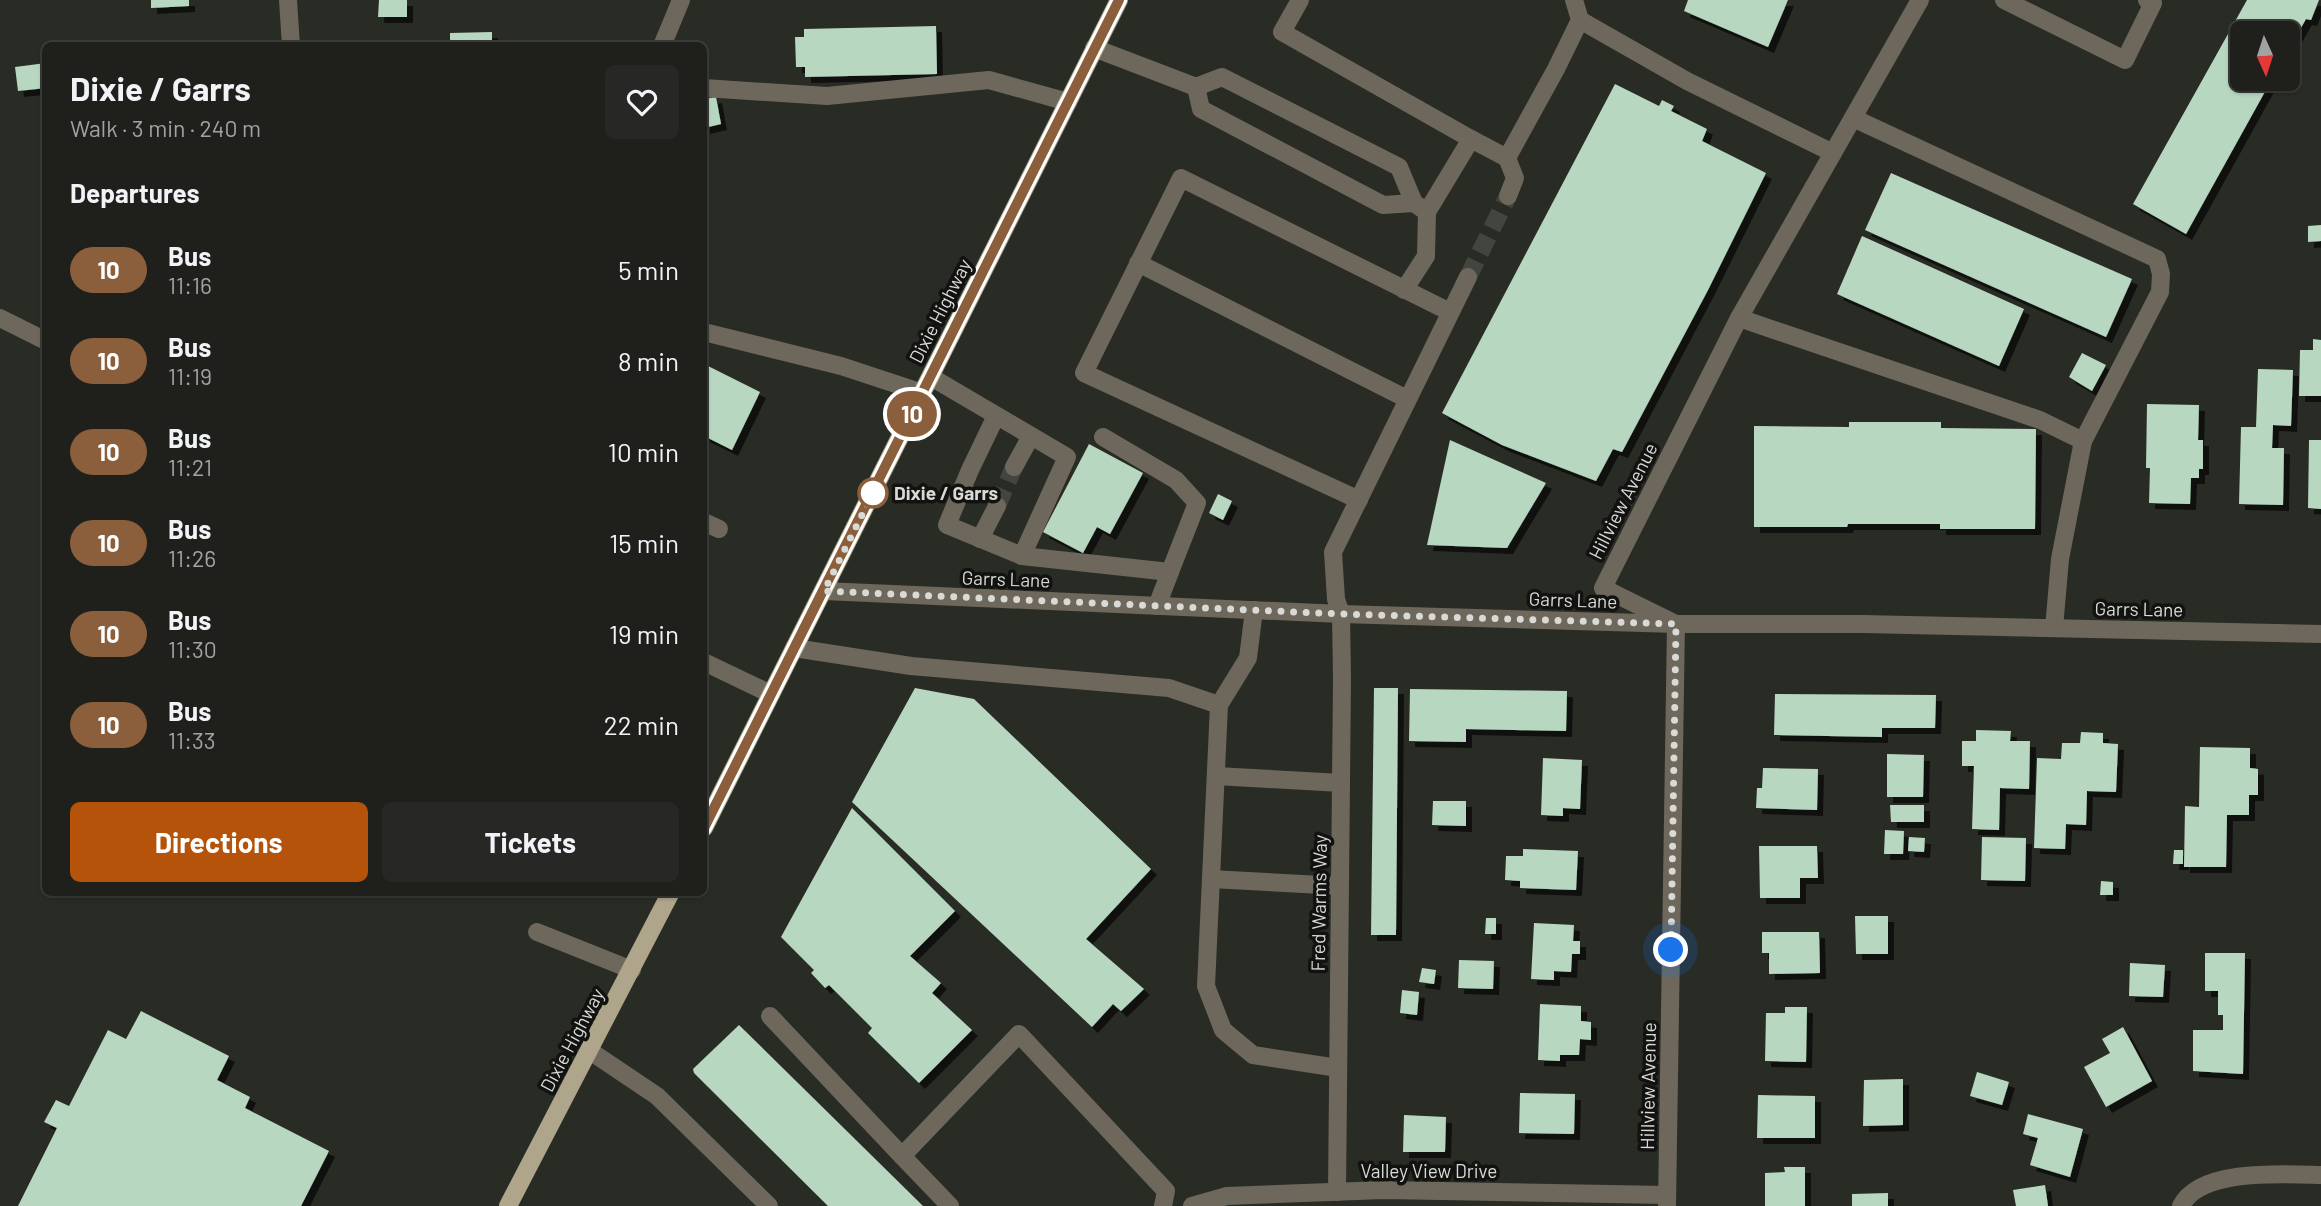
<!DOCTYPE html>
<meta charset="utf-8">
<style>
body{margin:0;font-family:Barlow,sans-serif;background:#272825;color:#f1f3f6;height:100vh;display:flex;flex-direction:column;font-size:26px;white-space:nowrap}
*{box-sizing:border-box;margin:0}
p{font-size:23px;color:#a1a3a3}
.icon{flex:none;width:38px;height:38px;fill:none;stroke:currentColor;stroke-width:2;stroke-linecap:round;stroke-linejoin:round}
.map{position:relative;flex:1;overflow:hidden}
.sheet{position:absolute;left:42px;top:42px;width:665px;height:854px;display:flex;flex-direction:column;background:#1f201c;border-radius:10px;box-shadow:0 2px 5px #0004,0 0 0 2px #3c3e3b}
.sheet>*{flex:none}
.badge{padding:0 14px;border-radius:23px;font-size:24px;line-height:46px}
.needle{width:46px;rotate:177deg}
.tools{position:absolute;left:2230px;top:21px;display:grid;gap:14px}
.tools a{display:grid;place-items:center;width:70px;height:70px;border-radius:10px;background:#1f201c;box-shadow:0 2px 5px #0004,0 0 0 2px #3c3e3b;font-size:35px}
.you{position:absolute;width:35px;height:35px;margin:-18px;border:5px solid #fff;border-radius:50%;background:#1a73e8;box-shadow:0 0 0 10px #1a73e833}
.map>.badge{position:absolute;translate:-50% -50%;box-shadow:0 0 0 4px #fff}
h2{padding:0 28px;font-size:26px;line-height:63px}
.round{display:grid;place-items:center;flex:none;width:74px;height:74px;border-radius:10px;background:#272825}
.summary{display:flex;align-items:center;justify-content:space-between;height:119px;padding:0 28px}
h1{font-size:33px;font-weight:700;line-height:52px}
.primary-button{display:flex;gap:14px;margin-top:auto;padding:14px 28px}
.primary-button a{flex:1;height:80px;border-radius:10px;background:#b45309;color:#fff;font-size:28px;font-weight:700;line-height:80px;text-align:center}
.primary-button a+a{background:#272825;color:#f1f3f6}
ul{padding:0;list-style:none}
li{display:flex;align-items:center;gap:21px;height:91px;padding:0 28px}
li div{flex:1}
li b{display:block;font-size:26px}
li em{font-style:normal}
li .badge{min-width:77px;font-weight:700;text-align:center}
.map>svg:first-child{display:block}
</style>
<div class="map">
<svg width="2321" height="1206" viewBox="0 0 2321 1206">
<defs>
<filter id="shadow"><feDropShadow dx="6" dy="6" stdDeviation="0" flood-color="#0009"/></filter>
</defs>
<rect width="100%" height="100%" fill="#292b25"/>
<!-- building -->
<g fill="#b8d7c1" filter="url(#shadow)">
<path d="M 151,0 L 189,0 L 189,6 L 151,8 Z"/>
<path d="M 379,0 L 407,0 L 407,17 L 378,17 Z"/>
<path d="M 1688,0 L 1788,0 L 1768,47 L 1684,11 Z"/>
<path d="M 2247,0 L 2319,0 L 2311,20 L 2306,19 L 2287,52 L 2287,33 L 2242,33 L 2242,79 L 2272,79 L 2186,234 L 2133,204 Z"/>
<path d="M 936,26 L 937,74 L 805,77 L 805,67 L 796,67 L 795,37 L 804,37 L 804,29 Z"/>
<path d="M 492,32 L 492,46 L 379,46 L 379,43 L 450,41 L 450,33 Z"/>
<path d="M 46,63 L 46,88 L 18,91 L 15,67 Z"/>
<path d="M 1615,84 L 1659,106 L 1662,100 L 1674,106 L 1671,111 L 1707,129 L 1702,141 L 1766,173 L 1708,290 L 1622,452 L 1613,449 L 1596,481 L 1502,445 L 1442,413 Z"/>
<path d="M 716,97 L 721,124 L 704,128 L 704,99 Z"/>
<path d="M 1891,173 L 2132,279 L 2106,337 L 1865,230 Z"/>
<path d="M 2321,225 L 2321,241 L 2308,242 L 2308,226 Z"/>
<path d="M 1862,236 L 2024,309 L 1999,366 L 1837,294 Z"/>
<path d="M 2313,339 L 2321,340 L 2321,396 L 2299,396 L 2300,350 L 2313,350 Z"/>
<path d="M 2082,353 L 2106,365 L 2092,391 L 2069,377 Z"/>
<path d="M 704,364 L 760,392 L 732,450 L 704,436 Z"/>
<path d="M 2258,369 L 2293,370 L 2291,426 L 2273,425 L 2272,448 L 2284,448 L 2283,505 L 2239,504 L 2241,427 L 2256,427 Z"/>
<path d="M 2147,404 L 2199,405 L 2198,440 L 2203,440 L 2203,469 L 2199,469 L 2199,478 L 2191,478 L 2190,504 L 2149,503 L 2150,468 L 2146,468 Z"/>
<path d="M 1849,422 L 1941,422 L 1941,428 L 2036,429 L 2035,529 L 1940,529 L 1940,524 L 1848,524 L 1847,527 L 1754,527 L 1754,426 L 1849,427 Z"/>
<path d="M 1450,440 L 1546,483 L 1507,548 L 1427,545 Z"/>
<path d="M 2309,440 L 2321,440 L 2321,509 L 2308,508 Z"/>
<path d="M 1089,444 L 1143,473 L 1110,534 L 1097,527 L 1083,553 L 1043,532 Z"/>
<path d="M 1218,494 L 1232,501 L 1223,520 L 1209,513 Z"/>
<path d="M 915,688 L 974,699 L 1151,869 L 1086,939 L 1144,989 L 1121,1011 L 1113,1004 L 1092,1027 L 852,802 Z"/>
<path d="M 1374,688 L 1398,688 L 1396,935 L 1371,935 Z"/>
<path d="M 1410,689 L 1567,691 L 1566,731 L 1466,729 L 1466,742 L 1409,741 Z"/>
<path d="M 1775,694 L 1936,695 L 1935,728 L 1882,728 L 1882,737 L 1774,735 Z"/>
<path d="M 1976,730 L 2011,731 L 2010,741 L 2030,741 L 2029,789 L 2000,788 L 1999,830 L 1972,829 L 1974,766 L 1962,766 L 1962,741 L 1976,741 Z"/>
<path d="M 2081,732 L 2103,733 L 2103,743 L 2118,744 L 2116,792 L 2087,791 L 2086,825 L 2066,824 L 2065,849 L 2034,848 L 2037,758 L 2061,759 L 2062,743 L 2080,743 Z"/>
<path d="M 2200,747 L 2250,748 L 2250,768 L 2258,769 L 2258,795 L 2249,795 L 2249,815 L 2227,815 L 2226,867 L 2184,867 L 2185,806 L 2199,807 Z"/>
<path d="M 1887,754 L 1924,755 L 1923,797 L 1887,797 Z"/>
<path d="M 1543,758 L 1582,760 L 1580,809 L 1563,808 L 1563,816 L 1541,815 Z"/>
<path d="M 1763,768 L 1818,769 L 1817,810 L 1756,808 L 1757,788 L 1762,788 Z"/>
<path d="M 1433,801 L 1466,801 L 1466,826 L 1432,825 Z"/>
<path d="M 1890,805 L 1924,805 L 1924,822 L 1891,822 Z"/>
<path d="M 852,808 L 955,911 L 910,956 L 941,983 L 932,993 L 972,1030 L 919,1083 L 868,1033 L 872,1028 L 829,985 L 825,988 L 811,973 L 814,970 L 781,937 Z"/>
<path d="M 1885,830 L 1904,831 L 1903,854 L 1884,854 Z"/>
<path d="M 1909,837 L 1925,838 L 1924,852 L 1908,851 Z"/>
<path d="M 1982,837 L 2026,838 L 2025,881 L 1981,880 Z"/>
<path d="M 1759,846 L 1817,846 L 1818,878 L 1800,878 L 1800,898 L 1760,898 Z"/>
<path d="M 1523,849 L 1578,851 L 1576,890 L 1520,888 L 1520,881 L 1505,880 L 1506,856 L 1523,856 Z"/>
<path d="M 2174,850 L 2183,850 L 2183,864 L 2173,864 Z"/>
<path d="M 2101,881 L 2113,882 L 2113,895 L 2100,895 Z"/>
<path d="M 1855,916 L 1888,916 L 1888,954 L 1856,954 Z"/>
<path d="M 1486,918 L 1496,918 L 1496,934 L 1485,934 Z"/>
<path d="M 1534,923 L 1574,925 L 1573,941 L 1580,941 L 1580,954 L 1572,954 L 1571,972 L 1554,971 L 1554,980 L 1531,979 Z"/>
<path d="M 1762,932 L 1819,932 L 1820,973 L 1769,974 L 1769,953 L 1762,953 Z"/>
<path d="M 2205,953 L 2245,953 L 2243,1074 L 2193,1071 L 2193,1030 L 2223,1030 L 2223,1015 L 2218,1015 L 2218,991 L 2205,991 Z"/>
<path d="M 1459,960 L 1494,961 L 1493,989 L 1458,988 Z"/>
<path d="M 2130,963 L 2165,965 L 2163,997 L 2129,996 Z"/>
<path d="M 1422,968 L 1436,970 L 1434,984 L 1419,982 Z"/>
<path d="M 1402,990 L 1419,992 L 1417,1015 L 1400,1013 Z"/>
<path d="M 1540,1004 L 1581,1006 L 1581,1021 L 1591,1022 L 1591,1040 L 1580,1039 L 1579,1055 L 1560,1055 L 1560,1061 L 1538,1060 Z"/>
<path d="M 1785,1007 L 1807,1007 L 1806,1062 L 1765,1061 L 1766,1013 L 1785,1013 Z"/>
<path d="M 141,1011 L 229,1056 L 217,1080 L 250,1097 L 245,1108 L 329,1151 L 301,1206 L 18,1206 L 57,1128 L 44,1122 L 56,1100 L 69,1106 L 108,1030 L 126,1039 Z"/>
<path d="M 739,1025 L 923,1206 L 828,1206 L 694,1073 L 693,1069 Z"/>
<path d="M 2123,1027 L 2152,1081 L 2106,1107 L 2084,1067 L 2110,1053 L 2102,1039 Z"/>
<path d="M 1977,1072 L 2009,1082 L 2002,1105 L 1970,1096 Z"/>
<path d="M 1903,1079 L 1903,1125 L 1863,1126 L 1864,1080 Z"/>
<path d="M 1520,1093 L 1575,1094 L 1574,1134 L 1519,1133 Z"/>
<path d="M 1758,1095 L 1815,1096 L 1815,1138 L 1757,1138 Z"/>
<path d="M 2028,1114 L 2083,1129 L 2070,1177 L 2030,1165 L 2038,1138 L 2023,1134 Z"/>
<path d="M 1404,1115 L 1446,1117 L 1445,1152 L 1403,1152 Z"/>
<path d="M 1784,1167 L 1805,1167 L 1805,1206 L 1765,1206 L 1765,1173 L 1785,1172 Z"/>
<path d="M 2045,1185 L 2048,1206 L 2016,1206 L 2013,1190 Z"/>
<path d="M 1888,1193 L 1888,1206 L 1852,1206 L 1852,1194 Z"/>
</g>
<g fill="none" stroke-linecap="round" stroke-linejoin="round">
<!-- minor-tunnel -->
<g stroke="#434540" stroke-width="18" stroke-dasharray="18 9" stroke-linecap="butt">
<path d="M 1468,277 L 1508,196"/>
<path d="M 997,506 L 1014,467"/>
</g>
<!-- minor -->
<g stroke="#6d685b" stroke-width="18">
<path d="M 288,0 L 291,46"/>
<path d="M 1300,0 L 1282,32 L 1471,139"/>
<path d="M 2004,0 L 2125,60 L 2153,3 L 2147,0"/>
<path d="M 1580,20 L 1687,81 L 1833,153"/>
<path d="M 662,46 L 681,0"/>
<path d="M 1094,48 L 1196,87 L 1222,77 L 1399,167 L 1414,203 L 1427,212"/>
<path d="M 1196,87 L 1201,109 L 1383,205 L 1414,203"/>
<path d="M 704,88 L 827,96 L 989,80 L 1068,102"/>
<path d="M 1853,118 L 2157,259 L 2161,274 L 2160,292 L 2083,441 L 2060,559 L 2054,628"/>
<path d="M 1507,158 L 1515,178 L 1508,196"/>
<path d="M 1138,263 L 1407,399"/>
<path d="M 1404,290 L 1426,256 L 1427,212 L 1471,139 L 1507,158 L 1556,69 L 1580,20 L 1574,0"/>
<path d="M 0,318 L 46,341"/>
<path d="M 1739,318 L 2040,420 L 2083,441"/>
<path d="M 704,332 L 841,366 L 923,393"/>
<path d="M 931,377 L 1067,457 L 1022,556"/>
<path d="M 996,416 L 970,470 L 947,525 L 1022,556 L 1170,572 L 1157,606"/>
<path d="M 1103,437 L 1176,480 L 1197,503 L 1170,572"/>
<path d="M 1014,467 L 1031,436"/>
<path d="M 1359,500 L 1084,373 L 1181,178 L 1450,312"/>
<path d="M 704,522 L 719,529"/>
<path d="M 980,539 L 997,506"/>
<path d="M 824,591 L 1341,614 L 1676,624 L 1863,624 L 2321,634"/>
<path d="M 1254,610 L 1248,658 L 1219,705 L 1206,986 L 1223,1030 L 1253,1055 L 1338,1068"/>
<path d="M 794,648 L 911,666 L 1169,688 L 1219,705"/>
<path d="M 704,662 L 771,694"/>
<path d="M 1216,776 L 1341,783"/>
<path d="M 1211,879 L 1340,886"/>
<path d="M 537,932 L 632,970"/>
<path d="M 770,1016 L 902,1156"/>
<path d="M 590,1051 L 657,1096 L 769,1206"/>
<path d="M 1337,1192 L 1342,679 L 1341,614 L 1336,599 L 1333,552 L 1468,277"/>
<path d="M 950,1206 L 902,1156 L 1019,1034 L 1166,1191 L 1163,1206"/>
<path d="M 1192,1206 L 1227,1196 L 1384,1190 L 1667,1195"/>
<path d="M 1667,1206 L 1676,624 L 1603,588 L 1739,318 L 1920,0"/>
<path d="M 2181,1206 C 2200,1168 2284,1174 2321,1175"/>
</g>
<!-- major -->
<g stroke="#afa58a" stroke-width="18">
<path d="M 704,828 L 1119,0"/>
<path d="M 508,1206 L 671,892"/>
</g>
</g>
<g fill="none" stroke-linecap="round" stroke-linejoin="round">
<defs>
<path id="line" d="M 704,828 L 1119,0"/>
</defs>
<!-- line casing -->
<use href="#line" stroke="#fff" stroke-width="16"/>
<!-- line -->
<use href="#line" stroke="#8b5e3c" stroke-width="10"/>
<!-- walk -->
<path stroke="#d9dad6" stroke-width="7" stroke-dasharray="0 12.6" d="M 873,493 L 824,591 L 1341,614 L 1676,624 L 1671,950"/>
</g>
<!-- markers -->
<circle fill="#fff" stroke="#8b5e3c" stroke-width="3.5" cx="873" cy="493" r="14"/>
<g text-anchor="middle" stroke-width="7" stroke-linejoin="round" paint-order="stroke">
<!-- street labels -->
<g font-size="19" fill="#d9dad6" stroke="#121311">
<text transform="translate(940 311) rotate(-63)" y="7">Dixie Highway</text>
<text transform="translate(1623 501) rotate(-63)" y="7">Hillview Avenue</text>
<text transform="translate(1006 579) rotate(2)" y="7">Garrs Lane</text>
<text transform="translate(1573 600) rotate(2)" y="7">Garrs Lane</text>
<text transform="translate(2139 609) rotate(1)" y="7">Garrs Lane</text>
<text transform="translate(1319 903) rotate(-89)" y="7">Fred Warms Way</text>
<text transform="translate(572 1040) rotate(-62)" y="7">Dixie Highway</text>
<text transform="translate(1648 1086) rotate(-89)" y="7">Hillview Avenue</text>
<text x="1429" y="1178">Valley View Drive</text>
</g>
<!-- stop labels -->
<g font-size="19" font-weight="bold" fill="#d9dad6" stroke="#121311" text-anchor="start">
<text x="894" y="500">Dixie / Garrs</text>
</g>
</g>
</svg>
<div class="tools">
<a><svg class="needle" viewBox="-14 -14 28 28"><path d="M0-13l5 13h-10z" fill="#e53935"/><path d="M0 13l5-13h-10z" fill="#a1a3a3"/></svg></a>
</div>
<div class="you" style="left:1671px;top:950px"></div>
<b class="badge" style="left:912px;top:414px;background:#8b5e3c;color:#fff">10</b>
<section class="sheet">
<div class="summary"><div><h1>Dixie / Garrs</h1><p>Walk · 3 min · 240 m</p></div><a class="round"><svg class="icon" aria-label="heart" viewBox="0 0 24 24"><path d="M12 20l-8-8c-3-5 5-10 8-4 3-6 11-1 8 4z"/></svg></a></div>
<h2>Departures</h2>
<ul>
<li><span class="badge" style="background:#8b5e3c;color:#fff">10</span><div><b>Bus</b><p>11:16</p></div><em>5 min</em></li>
<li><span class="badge" style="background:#8b5e3c;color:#fff">10</span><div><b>Bus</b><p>11:19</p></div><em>8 min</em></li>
<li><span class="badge" style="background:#8b5e3c;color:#fff">10</span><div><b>Bus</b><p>11:21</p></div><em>10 min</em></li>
<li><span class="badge" style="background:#8b5e3c;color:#fff">10</span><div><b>Bus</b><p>11:26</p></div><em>15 min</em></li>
<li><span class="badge" style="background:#8b5e3c;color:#fff">10</span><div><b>Bus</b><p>11:30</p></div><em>19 min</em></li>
<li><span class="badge" style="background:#8b5e3c;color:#fff">10</span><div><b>Bus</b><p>11:33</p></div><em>22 min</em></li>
</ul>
<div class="primary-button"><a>Directions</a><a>Tickets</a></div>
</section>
</div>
